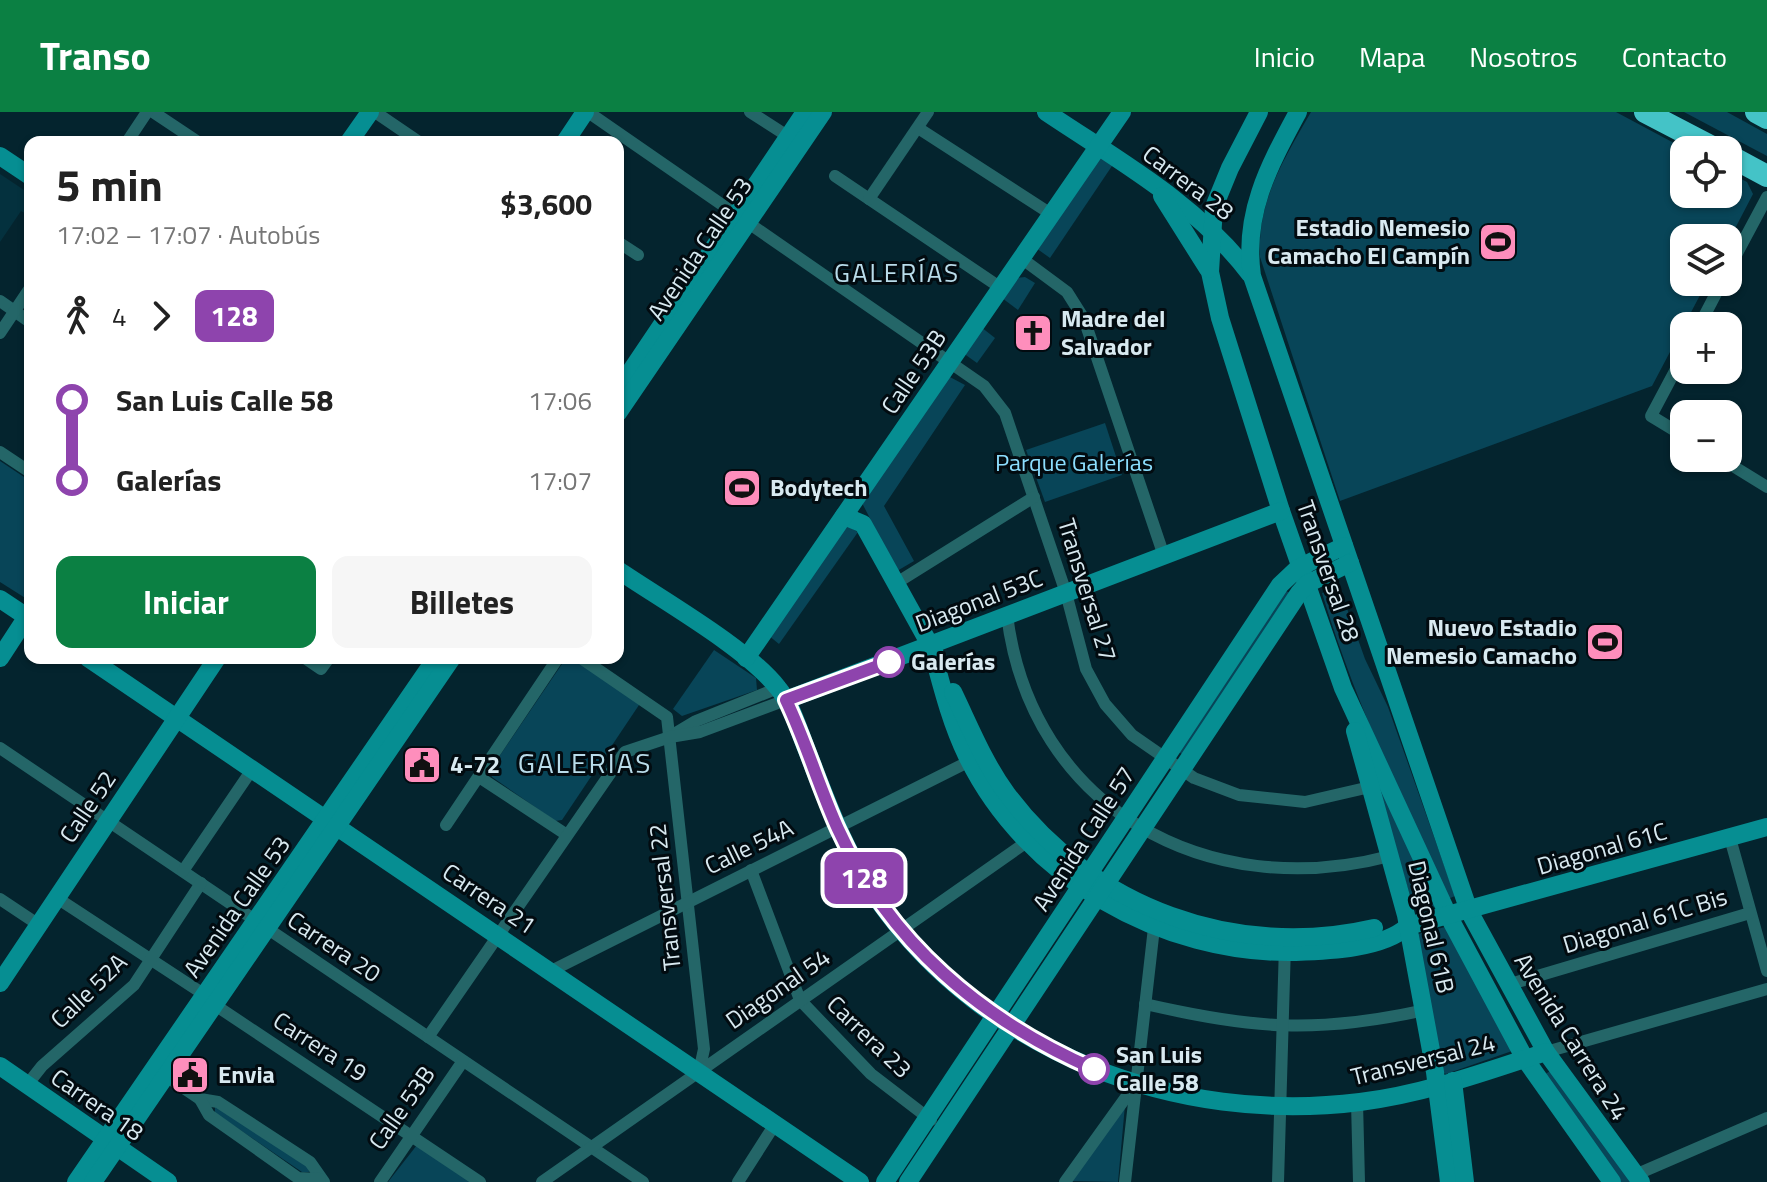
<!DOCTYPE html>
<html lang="es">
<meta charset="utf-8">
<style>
body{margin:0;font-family:"Titillium Web",sans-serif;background:#f6f6f6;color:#222;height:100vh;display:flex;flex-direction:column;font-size:30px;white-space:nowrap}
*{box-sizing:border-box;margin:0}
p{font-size:26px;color:#767676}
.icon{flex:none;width:44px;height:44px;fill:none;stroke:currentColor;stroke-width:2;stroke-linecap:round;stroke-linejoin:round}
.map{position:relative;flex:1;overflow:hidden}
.side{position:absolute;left:24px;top:24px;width:600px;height:528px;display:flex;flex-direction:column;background:#fff;border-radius:16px;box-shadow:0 2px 6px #0004}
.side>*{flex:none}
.badge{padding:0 16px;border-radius:12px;font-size:28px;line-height:52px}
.fabs{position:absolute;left:1670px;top:24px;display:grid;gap:16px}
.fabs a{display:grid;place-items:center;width:72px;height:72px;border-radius:16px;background:#fff;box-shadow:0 2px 6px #0004;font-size:40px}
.map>.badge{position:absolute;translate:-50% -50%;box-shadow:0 0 0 4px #fff}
.legs{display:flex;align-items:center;gap:12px;height:88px;padding:0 32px;font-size:26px}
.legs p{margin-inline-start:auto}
.headline{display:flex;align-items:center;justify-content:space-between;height:136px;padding:0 32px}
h1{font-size:44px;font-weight:700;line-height:60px}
.action{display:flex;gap:16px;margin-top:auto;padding:16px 32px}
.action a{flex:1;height:92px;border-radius:16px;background:#0b8043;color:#fff;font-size:32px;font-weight:700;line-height:92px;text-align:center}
.action a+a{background:#f6f6f6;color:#222}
ul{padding:0 32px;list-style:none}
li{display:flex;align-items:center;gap:28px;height:80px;font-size:30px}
li i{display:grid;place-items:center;width:12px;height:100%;margin:0 10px;background:currentColor}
li i::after{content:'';width:20px;height:20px;margin:-10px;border:6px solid;border-radius:50%;background:#fff}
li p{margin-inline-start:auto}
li:first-child i{background:linear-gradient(#0000 50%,currentColor 0)}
li:last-child i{background:linear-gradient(currentColor 50%,#0000 0)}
header{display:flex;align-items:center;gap:48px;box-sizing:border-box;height:112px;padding:0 40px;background:#0b8043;color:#fff}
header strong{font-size:38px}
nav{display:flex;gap:44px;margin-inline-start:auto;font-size:28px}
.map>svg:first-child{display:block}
</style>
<header>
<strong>Transo</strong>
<nav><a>Inicio</a><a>Mapa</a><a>Nosotros</a><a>Contacto</a></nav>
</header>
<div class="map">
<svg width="1767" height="1070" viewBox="0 0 1767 1070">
<rect width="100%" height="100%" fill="#04242e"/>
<!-- built -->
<path fill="#04313e" d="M 0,62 L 30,82 L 30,104 L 21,99 L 0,130 Z"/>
<!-- green -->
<g fill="#084558">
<path d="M 1311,0 L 1616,0 L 1687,38 L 1684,38 L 1684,82 L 1728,82 L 1728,60 L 1747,70 L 1753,82 L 1728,130 L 1728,126 L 1684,126 L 1684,170 L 1707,170 L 1652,274 L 1340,389 L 1260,145 C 1257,89 1284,47 1311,0 Z"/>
<path d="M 1684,0 L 1727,0 L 1767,22 L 1767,44 Z"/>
<path d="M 1099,41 L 1114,51 L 1050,146 L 1036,136 Z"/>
<path d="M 1025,165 L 1035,171 L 1018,198 L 1002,186 L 1015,166 Z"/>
<path d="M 981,215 L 995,226 L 977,251 L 963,241 Z"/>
<path d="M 948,264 L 965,273 L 884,394 L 914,449 L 897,459 L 861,389 Z"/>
<path d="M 1105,311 L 1122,363 L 1045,390 L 1026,338 Z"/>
<path d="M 0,349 L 30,369 L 30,489 L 0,470 Z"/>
<path d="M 845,413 L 858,420 L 779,532 L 768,523 Z"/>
<path d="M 1339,474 L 1365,547 L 1388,595 L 1455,784 L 1448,787 C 1400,684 1355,590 1322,481 Z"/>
<path d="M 1286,479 L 1290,481 L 1183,643 L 1179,640 Z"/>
<path d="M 714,538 L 756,566 L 757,578 L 682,604 L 673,597 Z"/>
<path d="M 566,546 L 575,546 L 638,589 L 639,593 L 562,708 L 555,709 L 492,665 L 490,658 Z"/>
<path d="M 1372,654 L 1437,794 L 1414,798 Z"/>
<path d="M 1445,815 L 1512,939 L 1446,962 L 1441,959 L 1418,822 Z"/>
<path d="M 1550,959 L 1634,1070 L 1621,1070 L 1617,1065 L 1544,963 Z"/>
<path d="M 1125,993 L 1118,1070 L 1072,1069 Z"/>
<path d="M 215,994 L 308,1054 L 309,1060 L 302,1060 L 215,1001 Z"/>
<path d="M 417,1033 L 477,1070 L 388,1070 Z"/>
</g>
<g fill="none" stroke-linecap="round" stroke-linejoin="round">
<!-- street -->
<g stroke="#246668" stroke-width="12">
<path d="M 153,0 L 198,30"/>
<path d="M 375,0 L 419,30"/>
<path d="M 588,0 L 958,256 L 984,274 L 1005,301 L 1066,481 L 1086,557 L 1105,592 L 1132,623 L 1194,666 L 1239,683 L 1305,690 L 1370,675"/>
<path d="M 750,0 L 789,25"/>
<path d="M 918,16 L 1051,102"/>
<path d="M 127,30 L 147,0"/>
<path d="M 835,64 L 1001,176"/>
<path d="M 869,87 L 928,0"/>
<path d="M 618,130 L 638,143"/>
<path d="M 1021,146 L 1067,180 L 1084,207 L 1164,444"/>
<path d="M 1728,158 L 1767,85"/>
<path d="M 0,189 L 30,210"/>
<path d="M 1699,214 L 1722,170"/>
<path d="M 0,221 L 30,176"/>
<path d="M 1684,242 L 1651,304 L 1684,324"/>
<path d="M 0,340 L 30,360"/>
<path d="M 1720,346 L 1767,375"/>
<path d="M 898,470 L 1034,385"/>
<path d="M 1007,503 C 1031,697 1208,792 1390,744"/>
<path d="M 305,546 L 321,557 L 329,546"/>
<path d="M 581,546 L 667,605 L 704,937 L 699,960"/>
<path d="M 676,621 L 696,609 L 778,576"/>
<path d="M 0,636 L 643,1070"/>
<path d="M 479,665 L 567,723"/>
<path d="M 446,713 L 558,546"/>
<path d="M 1730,726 L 1767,859"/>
<path d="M 751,758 L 800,888 L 871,962 L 931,1008"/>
<path d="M 183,759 L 253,656"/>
<path d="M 57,786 L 205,883"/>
<path d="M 0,787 L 39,813"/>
<path d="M 551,859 L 976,646"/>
<path d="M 1507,873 L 1750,801"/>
<path d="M 1145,892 C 1255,917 1315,922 1425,898"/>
<path d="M 215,893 L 480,1070"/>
<path d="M 428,925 L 625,640 L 670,625 L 700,620 L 786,588"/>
<path d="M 1546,940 L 1767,877"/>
<path d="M 166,964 L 200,987 L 218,990 L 310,1050 L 324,1070"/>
<path d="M 27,973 L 42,954 L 134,873 L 201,771"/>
<path d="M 200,987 L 209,1003 L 298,1066 L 320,1067"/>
<path d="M 1357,990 L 1359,1070"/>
<path d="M 1635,1063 L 1767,1006"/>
<path d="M 380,1070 L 463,949"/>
<path d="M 542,1070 L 1031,727"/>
<path d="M 738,1070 L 775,1012"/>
<path d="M 1065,1070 L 1134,974"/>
<path d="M 1125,1070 L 1155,807"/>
<path d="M 1278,1070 L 1285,833"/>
</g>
<!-- secondary -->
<g stroke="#068e92" stroke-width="18">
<path d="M 1046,0 C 1119,49 1196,91 1250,162"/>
<path d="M 1259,0 L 1230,56 L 1214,95 L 1210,160 L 1220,206 L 1281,399 L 1343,576 L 1449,805 L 1525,947 L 1612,1070"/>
<path d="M 1298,0 C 1269,54 1243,101 1252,164 L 1469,799 L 1546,940 L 1641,1070"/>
<path d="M 349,30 L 370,0"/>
<path d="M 565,30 L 585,0"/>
<path d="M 0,44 L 30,64"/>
<path d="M 1162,84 L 1208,157"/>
<path d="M 618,278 L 805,0"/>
<path d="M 618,301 L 823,0"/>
<path d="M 844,404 L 863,412 L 935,542"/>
<path d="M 618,458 C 662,488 747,536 778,576 C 793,594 799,620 808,641 C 828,692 846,743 878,788 C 986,941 1177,1013 1360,990 C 1424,982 1485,960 1546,940"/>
<path d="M 0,487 L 30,507"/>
<path d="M 931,534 C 941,571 950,609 967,644 C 1026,766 1163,843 1296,840 C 1329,839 1383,837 1408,814 L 1767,715"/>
<path d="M 0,546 L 30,500"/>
<path d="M 88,546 L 860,1070"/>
<path d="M 746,546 L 1122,0"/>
<path d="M 953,580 C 970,615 984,651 1007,682 C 1092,796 1236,848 1374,816"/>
<path d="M 786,588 L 1281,399"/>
<path d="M 1355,619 L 1406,803 L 1435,960 L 1449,1070"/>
<path d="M 0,871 L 217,546"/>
<path d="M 0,954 L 168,1070"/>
<path d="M 1453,969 L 1465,1070"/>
<path d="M 76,1070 L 436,546"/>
<path d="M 93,1070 L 452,546"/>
<path d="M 885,1070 L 1280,473 L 1298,456 L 1344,434"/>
<path d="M 908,1070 L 1299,481 L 1307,472 L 1350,451"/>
</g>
<!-- highway -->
<g stroke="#44c3c7" stroke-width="22">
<path d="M 1645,0 L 1718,38"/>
<path d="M 1756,0 L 1767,6"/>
<path d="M 1728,43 L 1767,64"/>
</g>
</g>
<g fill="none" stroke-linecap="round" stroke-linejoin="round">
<defs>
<path id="line-1" d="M 889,550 L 786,588 C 806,630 819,675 838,717 C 889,830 982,908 1094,957"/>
</defs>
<!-- line-1 casing -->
<use href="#line-1" stroke="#fff" stroke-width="18"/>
<!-- line-1 -->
<use href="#line-1" stroke="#8e44ad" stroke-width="12"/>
</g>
<!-- icons -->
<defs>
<symbol id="stadium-square" viewBox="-11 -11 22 22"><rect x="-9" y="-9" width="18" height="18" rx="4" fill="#fe8ebc" stroke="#020b10"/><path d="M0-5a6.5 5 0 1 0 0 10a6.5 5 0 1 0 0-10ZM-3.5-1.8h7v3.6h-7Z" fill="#111"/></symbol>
<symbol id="church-square" viewBox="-11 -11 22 22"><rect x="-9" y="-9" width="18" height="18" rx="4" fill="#fe8ebc" stroke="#020b10"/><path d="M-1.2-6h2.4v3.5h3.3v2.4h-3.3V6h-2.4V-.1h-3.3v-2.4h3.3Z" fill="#111"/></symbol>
<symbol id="civic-square" viewBox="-11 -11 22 22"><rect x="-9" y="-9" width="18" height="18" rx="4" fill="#fe8ebc" stroke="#020b10"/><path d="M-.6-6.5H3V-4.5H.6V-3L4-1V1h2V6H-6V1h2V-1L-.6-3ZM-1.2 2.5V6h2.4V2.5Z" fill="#111"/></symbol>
</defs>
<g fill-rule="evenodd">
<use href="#stadium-square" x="1476" y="108" width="44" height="44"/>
<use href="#church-square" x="1011" y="199" width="44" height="44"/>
<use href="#stadium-square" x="720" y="354" width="44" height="44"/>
<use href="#stadium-square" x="1583" y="508" width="44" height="44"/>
<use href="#civic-square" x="400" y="631" width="44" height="44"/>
<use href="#civic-square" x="168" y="941" width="44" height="44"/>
</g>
<!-- markers -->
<g fill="#fff" stroke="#8e44ad" stroke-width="4">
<circle cx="889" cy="550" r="14"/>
<circle cx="1094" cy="957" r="14"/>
</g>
<g text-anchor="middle" stroke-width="6" stroke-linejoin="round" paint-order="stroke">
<!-- street labels -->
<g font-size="24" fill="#d8e9f0" stroke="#020b10">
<text transform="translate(1188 71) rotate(37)" y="8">Carrera 28</text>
<text transform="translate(700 137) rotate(-56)" y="8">Avenida Calle 53</text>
<text transform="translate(914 260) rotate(-56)" y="8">Calle 53B</text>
<text transform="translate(1328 459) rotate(71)" y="8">Transversal 28</text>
<text transform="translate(1087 478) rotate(73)" y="8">Transversal 27</text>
<text transform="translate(979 489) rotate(-21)" y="8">Diagonal 53C</text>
<text transform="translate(88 695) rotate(-56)" y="8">Calle 52</text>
<text transform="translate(1084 727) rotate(-57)" y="8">Avenida Calle 57</text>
<text transform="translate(749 735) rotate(-26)" y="8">Calle 54A</text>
<text transform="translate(1602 737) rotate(-16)" y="8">Diagonal 61C</text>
<text transform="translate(665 785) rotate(-96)" y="8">Transversal 22</text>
<text transform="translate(489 787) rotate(34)" y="8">Carrera 21</text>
<text transform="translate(237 795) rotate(-55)" y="8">Avenida Calle 53</text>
<text transform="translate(1645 809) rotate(-17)" y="8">Diagonal 61C Bis</text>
<text transform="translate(1431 815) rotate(77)" y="8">Diagonal 61B</text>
<text transform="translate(334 835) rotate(34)" y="8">Carrera 20</text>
<text transform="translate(778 877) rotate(-35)" y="8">Diagonal 54</text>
<text transform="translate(89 879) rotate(-44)" y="8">Calle 52A</text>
<text transform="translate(869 925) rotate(44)" y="8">Carrera 23</text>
<text transform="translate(1571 925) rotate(58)" y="8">Avenida Carrera 24</text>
<text transform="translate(320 935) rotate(33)" y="8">Carrera 19</text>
<text transform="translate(1423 948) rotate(-14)" y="8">Transversal 24</text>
<text transform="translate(97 993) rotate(35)" y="8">Carrera 18</text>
<text transform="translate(402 996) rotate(-55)" y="8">Calle 53B</text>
</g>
<!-- poi labels -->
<g font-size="24" font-weight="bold" fill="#d8e9f0" stroke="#020b10" text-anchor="start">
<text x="1470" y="124" text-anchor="end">Estadio Nemesio<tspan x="1470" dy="28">Camacho El Campín</tspan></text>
<text x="1061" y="215">Madre del<tspan x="1061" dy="28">Salvador</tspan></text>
<text x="770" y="384">Bodytech</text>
<text x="1577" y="524" text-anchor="end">Nuevo Estadio<tspan x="1577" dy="28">Nemesio Camacho</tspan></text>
<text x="450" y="661">4-72</text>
<text x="218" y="971">Envia</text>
</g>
<!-- park labels -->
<g font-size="24" fill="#8cdefe" stroke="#020b10">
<text x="1074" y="359">Parque Galerías</text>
</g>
<!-- stop labels -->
<g font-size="24" font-weight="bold" fill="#d8e9f0" stroke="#020b10" text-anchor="start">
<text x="911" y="558">Galerías</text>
<text x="1116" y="951">San Luis<tspan x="1116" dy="28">Calle 58</tspan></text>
</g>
<!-- neighbourhood labels -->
<g font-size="26" letter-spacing="2" fill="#b9dcea" stroke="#020b10">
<text x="897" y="170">GALERÍAS</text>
</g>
<!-- quarter labels -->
<g font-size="28" letter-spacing="2" fill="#b9dcea" stroke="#020b10">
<text x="585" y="661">GALERÍAS</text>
</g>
</g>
</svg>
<div class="fabs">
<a><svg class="icon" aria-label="locate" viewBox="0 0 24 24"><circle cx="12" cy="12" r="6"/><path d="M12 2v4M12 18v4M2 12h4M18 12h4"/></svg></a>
<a><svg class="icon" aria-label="layers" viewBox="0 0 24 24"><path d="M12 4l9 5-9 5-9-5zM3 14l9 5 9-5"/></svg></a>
<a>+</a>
<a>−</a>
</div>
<b class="badge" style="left:864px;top:766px;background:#8e44ad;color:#fff">128</b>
<section class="side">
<div class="headline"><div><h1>5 min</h1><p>17:02 – 17:07 · Autobús</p></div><b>$3,600</b></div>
<div class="legs"><svg class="icon" aria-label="walk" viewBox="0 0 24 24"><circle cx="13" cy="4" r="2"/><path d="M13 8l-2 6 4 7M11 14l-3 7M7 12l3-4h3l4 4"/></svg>4<svg class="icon" aria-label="forward" viewBox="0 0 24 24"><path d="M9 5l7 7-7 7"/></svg><b class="badge" style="background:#8e44ad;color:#fff">128</b></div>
<ul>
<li><i style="color:#8e44ad"></i><b>San Luis Calle 58</b><p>17:06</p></li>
<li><i style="color:#8e44ad"></i><b>Galerías</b><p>17:07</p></li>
</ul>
<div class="action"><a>Iniciar</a><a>Billetes</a></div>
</section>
</div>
